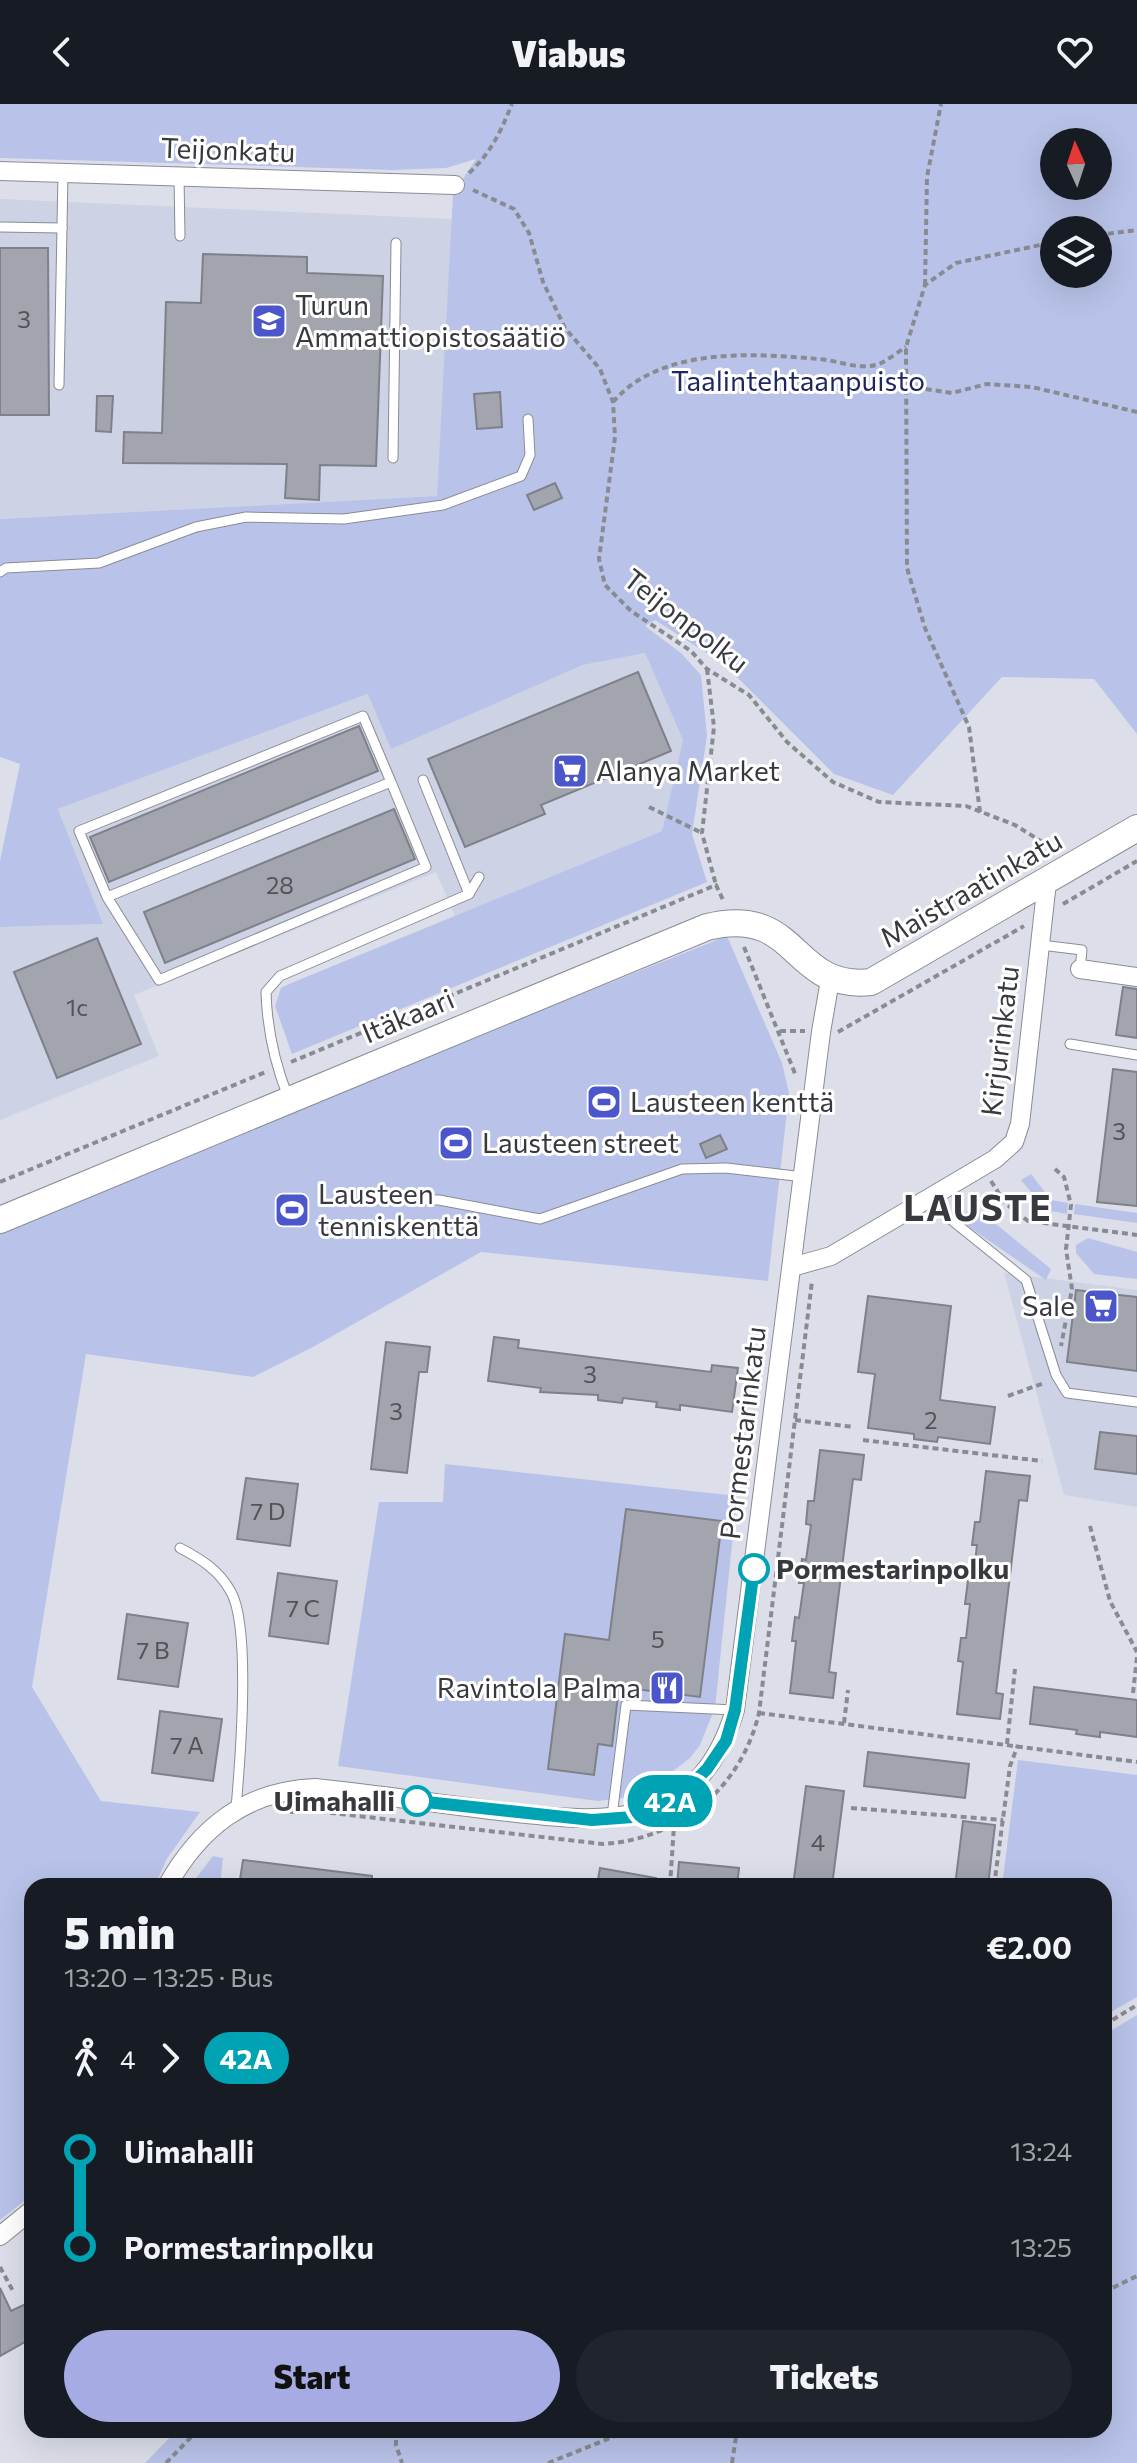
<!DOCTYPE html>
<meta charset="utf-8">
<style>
body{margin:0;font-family:Commissioner,sans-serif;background:#20242c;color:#f1f3f6;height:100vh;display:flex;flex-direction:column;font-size:30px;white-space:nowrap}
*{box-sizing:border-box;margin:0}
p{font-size:26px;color:#9ea1a6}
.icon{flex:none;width:44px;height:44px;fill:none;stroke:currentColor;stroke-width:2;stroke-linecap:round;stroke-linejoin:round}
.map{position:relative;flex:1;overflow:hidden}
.sheet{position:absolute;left:24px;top:1774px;width:1088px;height:560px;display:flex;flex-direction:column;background:#171b24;border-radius:24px;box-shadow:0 8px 32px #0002}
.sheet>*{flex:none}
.badge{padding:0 16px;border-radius:26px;font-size:28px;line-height:52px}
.needle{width:52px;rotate:357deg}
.buttons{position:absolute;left:1040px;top:24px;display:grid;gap:16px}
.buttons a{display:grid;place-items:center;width:72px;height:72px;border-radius:50%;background:#171b24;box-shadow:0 8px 32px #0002;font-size:40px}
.map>.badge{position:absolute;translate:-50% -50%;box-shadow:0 0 0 4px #fff}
.legs{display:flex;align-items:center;gap:12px;height:88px;padding:0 40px;font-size:26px}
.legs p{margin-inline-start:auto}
.summary{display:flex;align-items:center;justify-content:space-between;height:136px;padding:0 40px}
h1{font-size:44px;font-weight:800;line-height:60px}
.action{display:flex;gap:16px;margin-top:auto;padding:16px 40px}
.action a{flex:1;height:92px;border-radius:48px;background:#a6ace3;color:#111;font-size:32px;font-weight:800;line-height:92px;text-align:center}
.action a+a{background:#20242c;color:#f1f3f6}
ul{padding:0 40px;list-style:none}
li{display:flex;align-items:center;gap:28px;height:96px;font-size:30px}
li i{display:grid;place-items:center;width:12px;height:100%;margin:0 10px;background:currentColor}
li i::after{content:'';width:20px;height:20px;margin:-10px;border:6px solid;border-radius:50%;background:#171b24}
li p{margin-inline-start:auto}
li:first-child i{background:linear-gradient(#0000 50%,currentColor 0)}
li:last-child i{background:linear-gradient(currentColor 50%,#0000 0)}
header{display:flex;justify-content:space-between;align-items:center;height:104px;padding:0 40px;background:#171b24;font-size:36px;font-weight:800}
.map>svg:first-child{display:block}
</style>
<header><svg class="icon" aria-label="back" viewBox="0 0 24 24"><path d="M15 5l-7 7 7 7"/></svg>Viabus<svg class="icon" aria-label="heart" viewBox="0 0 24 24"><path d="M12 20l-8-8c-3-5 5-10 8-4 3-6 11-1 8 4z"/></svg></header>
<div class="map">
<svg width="1137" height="2359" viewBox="0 0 1137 2359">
<rect width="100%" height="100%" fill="#dcdfe9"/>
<!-- built -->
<g fill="#cdd2e4">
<path d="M 0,95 L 452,115 L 438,392 L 0,415 Z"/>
<path d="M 645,549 L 683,636 L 662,727 L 455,812 L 436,768 L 134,891 L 159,952 L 0,1016 L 0,823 L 103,820 L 58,705 L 369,590 L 391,644 L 583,561 Z"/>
<path d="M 1004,1169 L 1137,1186 L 1137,1403 L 1064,1391 Z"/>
</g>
<!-- green -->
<g fill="#b9c3e9" fill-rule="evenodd">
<path d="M 0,0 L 1137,0 L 1137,630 L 1094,575 L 1002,573 L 893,691 L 834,670 L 725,561 L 655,516 L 645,522 L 681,549 L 701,571 L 707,632 L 692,730 L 707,778 L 292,950 L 275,902 L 281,884 L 289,880 L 662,727 L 683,636 L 645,549 L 583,561 L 391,645 L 368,590 L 58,705 L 103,820 L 0,823 L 0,757 L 20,660 L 0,653 L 0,415 L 437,392 L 453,90 L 476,55 L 446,64 L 393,66 L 0,54 ZM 1054,38 L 1098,38 L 1098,82 L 1054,82 ZM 1054,126 L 1098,126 L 1098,170 L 1054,170 Z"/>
<path d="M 727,832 L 782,959 L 789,989 L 768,1177 L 481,1148 L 313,1243 L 253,1273 L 86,1250 L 32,1583 L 101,1697 L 200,1708 L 166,1756 L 155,1782 L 32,1782 L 32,2084 L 28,2094 L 0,2116 L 0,1130 L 334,989 Z"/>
<path d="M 1031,1070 L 1051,1096 L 1068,1099 L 1067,1110 L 1046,1106 L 1021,1076 Z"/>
<path d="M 1075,1100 L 1137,1109 L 1137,1119 L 1074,1110 Z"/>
<path d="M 975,1103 L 1051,1165 L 1046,1176 L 956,1114 Z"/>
<path d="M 1088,1134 L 1137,1148 L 1137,1175 L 1094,1170 L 1076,1149 L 1076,1141 Z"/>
<path d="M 445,1360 L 737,1392 L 715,1604 L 700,1641 L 690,1654 L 659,1678 L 622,1694 L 598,1697 L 338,1662 L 379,1398 L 443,1398 Z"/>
<path d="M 1018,1656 L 1137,1671 L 1137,1893 L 1104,1912 L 1104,1782 L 1002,1782 Z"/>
<path d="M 213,1752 L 223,1754 L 220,1782 L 190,1782 Z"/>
<path d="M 1137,1911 L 1137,2359 L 145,2359 L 177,2326 L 1104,2326 L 1104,1931 Z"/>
</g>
<!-- building -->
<g fill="#a2a4ae" stroke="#7e808a" stroke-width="2">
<path d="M 0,144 L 48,144 L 49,311 L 0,311 Z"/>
<path d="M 203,150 L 307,153 L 307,169 L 383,172 L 376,362 L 320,361 L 319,396 L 285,394 L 287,360 L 123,359 L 124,328 L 162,329 L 166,198 L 201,199 Z"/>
<path d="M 500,288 L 502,323 L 477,325 L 474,290 Z"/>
<path d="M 97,292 L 113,292 L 111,328 L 96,327 Z"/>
<path d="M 555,379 L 562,394 L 534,406 L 527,391 Z"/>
<path d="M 638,568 L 671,647 L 541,701 L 545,710 L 465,743 L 428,655 Z"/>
<path d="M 359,622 L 378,667 L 109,778 L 90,733 Z"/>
<path d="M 394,705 L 415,755 L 165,859 L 144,808 Z"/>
<path d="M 97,834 L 141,940 L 57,974 L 14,868 Z"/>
<path d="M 1123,883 L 1137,885 L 1137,934 L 1116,931 Z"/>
<path d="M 1113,965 L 1137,968 L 1137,1102 L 1097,1098 Z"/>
<path d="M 720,1031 L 727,1045 L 706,1054 L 700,1040 Z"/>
<path d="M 1076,1186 L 1137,1193 L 1137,1267 L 1067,1258 Z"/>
<path d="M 868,1192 L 951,1202 L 940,1296 L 995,1303 L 990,1340 L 938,1333 L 937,1338 L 914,1335 L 914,1330 L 868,1324 L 875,1270 L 858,1268 Z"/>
<path d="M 494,1233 L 519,1236 L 518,1244 L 711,1268 L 712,1261 L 738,1264 L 732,1308 L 680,1301 L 680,1306 L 656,1303 L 657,1298 L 623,1294 L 622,1299 L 598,1296 L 598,1291 L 540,1288 L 541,1284 L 488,1277 Z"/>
<path d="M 386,1238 L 430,1243 L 427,1268 L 419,1268 L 407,1369 L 371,1365 Z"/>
<path d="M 1100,1328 L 1137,1332 L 1137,1370 L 1095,1365 Z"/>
<path d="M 820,1346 L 864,1351 L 861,1376 L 853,1375 L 829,1568 L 836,1569 L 833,1594 L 790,1589 L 796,1537 L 792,1537 L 795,1513 L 799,1514 L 804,1479 L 799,1479 L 802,1455 L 806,1456 L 811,1421 L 806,1420 L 808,1397 L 814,1397 Z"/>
<path d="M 986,1367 L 1030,1372 L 1027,1397 L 1019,1396 L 996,1589 L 1003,1590 L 1000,1615 L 957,1610 L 963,1558 L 958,1557 L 961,1534 L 966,1534 L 970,1500 L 965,1500 L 968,1476 L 973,1476 L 977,1441 L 972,1441 L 975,1418 L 980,1418 Z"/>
<path d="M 246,1374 L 298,1380 L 290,1442 L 237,1435 Z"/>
<path d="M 626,1405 L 722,1417 L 700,1593 L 619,1583 L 612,1642 L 598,1640 L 594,1671 L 548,1665 L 565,1530 L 609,1536 Z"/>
<path d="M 278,1469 L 337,1477 L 328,1540 L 269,1532 Z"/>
<path d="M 127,1510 L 188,1519 L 178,1583 L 118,1575 Z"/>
<path d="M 1034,1583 L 1137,1596 L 1137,1633 L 1100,1628 L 1100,1633 L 1076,1630 L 1077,1626 L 1030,1620 Z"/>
<path d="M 160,1607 L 222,1615 L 213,1677 L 152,1669 Z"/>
<path d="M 868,1648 L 969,1660 L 965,1694 L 864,1682 Z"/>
<path d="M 806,1682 L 844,1687 L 832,1782 L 793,1782 Z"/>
<path d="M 963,1717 L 995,1721 L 988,1782 L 955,1782 Z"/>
<path d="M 243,1756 L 372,1772 L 372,1782 L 239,1782 Z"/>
<path d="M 679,1758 L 739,1764 L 737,1782 L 677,1782 Z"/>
<path d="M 600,1764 L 656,1774 L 656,1782 L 597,1782 Z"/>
<path d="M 0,2184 L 11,2207 L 32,2197 L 32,2234 L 0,2252 Z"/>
</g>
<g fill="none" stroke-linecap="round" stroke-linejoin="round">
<defs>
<g id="lane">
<path d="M 179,73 L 180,132"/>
<path d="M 0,123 L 62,124"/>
<path d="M 59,281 L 63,69"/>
<path d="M 393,354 L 396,139"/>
<path d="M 0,468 L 6,464 L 99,459 L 196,423 L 246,413 L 344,415 L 443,401 L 521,372 L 530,351 L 528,315"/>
<path d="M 423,676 L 469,790"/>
<path d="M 107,793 L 391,678 L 363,612 L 79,727 L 107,793 L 159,876 L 426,763 L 391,678"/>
<path d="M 1041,841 L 1082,846 L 1080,865"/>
<path d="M 1070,940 L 1137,951"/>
<path d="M 288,993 C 275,960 267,923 266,888 L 280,872 L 469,790 L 479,773"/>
<path d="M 932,1093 L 944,1110 L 1026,1176 L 1056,1271 L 1067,1289 L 1137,1298"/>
<path d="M 384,1095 L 439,1096 L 540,1115 L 682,1065 L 726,1064 L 804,1073"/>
<path d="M 180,1444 C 201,1455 219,1466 231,1488 C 251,1524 240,1659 236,1704"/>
<path d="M 612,1712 L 626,1601 L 735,1606"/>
</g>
<g id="street">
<path d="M 0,67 L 455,81"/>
<path d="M 1080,865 L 1137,873"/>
<path d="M 792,1163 L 831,1152 L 995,1055 L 1014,1038 L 1020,1020 L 1047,778"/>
<path d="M 167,1782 C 200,1723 246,1687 315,1684 C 374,1690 432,1699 491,1706 C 598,1719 697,1733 735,1606 L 821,928 L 830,876"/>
<path d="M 0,2132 L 32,2106"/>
</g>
<path id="secondary" d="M 0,1116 L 707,823 C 800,800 790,887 871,878 L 1137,724"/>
</defs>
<!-- lane casing -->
<use href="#lane" stroke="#898c95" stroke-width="11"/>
<!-- street casing -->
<use href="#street" stroke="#898c95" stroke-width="20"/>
<!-- secondary casing -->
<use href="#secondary" stroke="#898c95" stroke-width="28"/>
<!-- path -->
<g stroke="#898b93" stroke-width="4" stroke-dasharray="6 4" stroke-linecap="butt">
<path d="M 469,69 C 491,49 501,27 512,0"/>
<path d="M 473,86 L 514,105 L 529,129 L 543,178 L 565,224 L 600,265 L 613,298 L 615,333 L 599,455 L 605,481 L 631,507 L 691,547 L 707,565 L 749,591 L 787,638 L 833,678 L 879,698 L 966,702 L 1015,721 L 1055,746"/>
<path d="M 1098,131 L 1137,126"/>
<path d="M 925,181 L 927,73 L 941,0"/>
<path d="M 906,282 L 952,289 L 987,280 L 1032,283 L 1137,308"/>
<path d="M 613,298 C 660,243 752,249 818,255 C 838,256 858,267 879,260 C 888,256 898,248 906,243"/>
<path d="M 707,565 L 714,623 L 702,729 L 716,781"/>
<path d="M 649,703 L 702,729"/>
<path d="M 980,708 L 969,623 L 925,524 L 907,464 L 906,243 L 925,181 L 956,159 L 1054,138"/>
<path d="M 1063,800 L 1137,757"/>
<path d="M 744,843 L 796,972"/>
<path d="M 780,927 L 805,927"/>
<path d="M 838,928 L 1024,822"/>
<path d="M 291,958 L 716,781 L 724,798"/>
<path d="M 1055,1065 L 1064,1073 L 1071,1101 L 1066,1145 L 1072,1185 L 1061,1242"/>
<path d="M 991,1077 L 1005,1099 L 1028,1117 L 1137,1131"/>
<path d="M 0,1078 L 268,967"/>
<path d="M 1008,1292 L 1044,1279"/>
<path d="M 795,1316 L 854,1323"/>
<path d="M 863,1336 L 1042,1357"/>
<path d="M 1090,1422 L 1110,1497 L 1137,1548"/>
<path d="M 1133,1589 L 1137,1553"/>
<path d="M 759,1609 L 1137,1658"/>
<path d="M 844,1619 L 848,1586"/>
<path d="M 1007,1640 L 1015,1565"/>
<path d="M 851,1704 L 1003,1716"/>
<path d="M 290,1708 L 314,1707 L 603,1740 C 680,1735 741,1684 759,1609 L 812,1177"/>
<path d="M 670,1782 L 674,1721"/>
<path d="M 994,1782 L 1010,1662 L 1018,1641"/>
<path d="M 1104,1921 L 1137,1901"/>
<path d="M 0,2163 L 14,2189"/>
<path d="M 1104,2188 L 1137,2172"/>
<path d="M 396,2326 L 396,2341 L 402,2359"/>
<path d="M 166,2359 L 198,2326"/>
<path d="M 548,2359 L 630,2326"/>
<path d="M 732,2359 L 737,2326"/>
</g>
<!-- lane -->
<use href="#lane" stroke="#fff" stroke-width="9"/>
<!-- street -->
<use href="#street" stroke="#fff" stroke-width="18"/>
<!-- secondary -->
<use href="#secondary" stroke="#fff" stroke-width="26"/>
</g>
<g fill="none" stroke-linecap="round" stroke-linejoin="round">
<defs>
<path id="line-1" d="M 417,1697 L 592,1716 L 633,1713 L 684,1688 L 707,1665 L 726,1637 L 735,1606 L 754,1465"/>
</defs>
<!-- line-1 casing -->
<use href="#line-1" stroke="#fff" stroke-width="18"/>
<!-- line-1 -->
<use href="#line-1" stroke="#00a3b4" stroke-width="12"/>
</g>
<!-- icons -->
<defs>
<symbol id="school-square" viewBox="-11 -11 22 22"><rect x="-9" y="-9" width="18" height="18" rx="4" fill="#4b56cb" stroke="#fff"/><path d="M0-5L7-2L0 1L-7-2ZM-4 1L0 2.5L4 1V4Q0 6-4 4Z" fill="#fff"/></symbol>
<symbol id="supermarket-square" viewBox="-11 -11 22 22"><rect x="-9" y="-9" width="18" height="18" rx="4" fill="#4b56cb" stroke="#fff"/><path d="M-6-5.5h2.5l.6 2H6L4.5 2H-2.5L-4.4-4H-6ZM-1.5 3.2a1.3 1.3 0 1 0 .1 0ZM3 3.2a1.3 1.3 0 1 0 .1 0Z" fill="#fff"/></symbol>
<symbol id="stadium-square" viewBox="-11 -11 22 22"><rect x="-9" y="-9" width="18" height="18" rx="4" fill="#4b56cb" stroke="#fff"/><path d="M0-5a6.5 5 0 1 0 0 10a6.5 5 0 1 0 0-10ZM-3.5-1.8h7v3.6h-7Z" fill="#fff"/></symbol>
<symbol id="restaurant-square" viewBox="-11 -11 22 22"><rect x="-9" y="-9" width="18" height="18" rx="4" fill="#4b56cb" stroke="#fff"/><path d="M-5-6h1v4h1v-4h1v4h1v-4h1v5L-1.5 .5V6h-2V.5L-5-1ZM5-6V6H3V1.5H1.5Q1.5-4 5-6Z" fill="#fff"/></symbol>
</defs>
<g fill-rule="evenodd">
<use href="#school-square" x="249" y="197" width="40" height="40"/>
<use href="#supermarket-square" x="550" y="647" width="40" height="40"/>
<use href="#stadium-square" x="584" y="978" width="40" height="40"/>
<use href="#stadium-square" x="436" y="1019" width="40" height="40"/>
<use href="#stadium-square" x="272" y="1086" width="40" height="40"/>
<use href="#supermarket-square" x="1081" y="1182" width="40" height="40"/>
<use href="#restaurant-square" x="647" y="1564" width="40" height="40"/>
</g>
<!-- markers -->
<g fill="#fff" stroke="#00a3b4" stroke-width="4">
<circle cx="754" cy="1465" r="14"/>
<circle cx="417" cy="1697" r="14"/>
</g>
<g text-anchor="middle" stroke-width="6" stroke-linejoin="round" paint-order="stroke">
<!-- number labels -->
<g font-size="24" fill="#52545a">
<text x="24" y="224">3</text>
<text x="280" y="790">28</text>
<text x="77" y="912">1c</text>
<text x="1119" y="1036">3</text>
<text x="590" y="1279">3</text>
<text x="396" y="1316">3</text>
<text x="931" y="1325">2</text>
<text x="268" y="1416">7 D</text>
<text x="303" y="1513">7 C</text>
<text x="658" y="1544">5</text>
<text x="153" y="1555">7 B</text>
<text x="187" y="1650">7 A</text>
<text x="818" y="1747">4</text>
</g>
<!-- street labels -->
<g font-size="28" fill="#38393e" stroke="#fff">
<text transform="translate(228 46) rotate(2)" y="10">Teijonkatu</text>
<text transform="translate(686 517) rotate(38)" y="10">Teijonpolku</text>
<text transform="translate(971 785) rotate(-30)" y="10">Maistraatinkatu</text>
<text transform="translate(408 912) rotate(-23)" y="10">Itäkaari</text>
<text transform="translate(1000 937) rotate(-83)" y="10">Kirjurinkatu</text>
<text transform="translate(743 1329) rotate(-83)" y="10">Pormestarinkatu</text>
</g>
<!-- poi labels -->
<g font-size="28" fill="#38393e" stroke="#fff" text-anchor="start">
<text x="295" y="211">Turun<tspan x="295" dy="32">Ammattiopistosäätiö</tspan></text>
<text x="596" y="677">Alanya Market</text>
<text x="630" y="1008">Lausteen kenttä</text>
<text x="482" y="1049">Lausteen street</text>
<text x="318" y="1100">Lausteen<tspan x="318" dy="32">tenniskenttä</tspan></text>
<text x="1075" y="1212" text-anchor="end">Sale</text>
<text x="641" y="1594" text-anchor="end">Ravintola Palma</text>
</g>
<!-- park labels -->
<g font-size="28" fill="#1f255e" stroke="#fff">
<text x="798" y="287">Taalintehtaanpuisto</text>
</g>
<!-- stop labels -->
<g font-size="28" font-weight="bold" fill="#38393e" stroke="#fff" text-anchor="start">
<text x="776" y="1475">Pormestarinpolku</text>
<text x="395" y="1707" text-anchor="end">Uimahalli</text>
</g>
<!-- district labels -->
<g font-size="36" font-weight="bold" letter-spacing="2" fill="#38393e" stroke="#fff">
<text x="978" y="1117">LAUSTE</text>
</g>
</g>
</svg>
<div class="buttons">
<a><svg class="needle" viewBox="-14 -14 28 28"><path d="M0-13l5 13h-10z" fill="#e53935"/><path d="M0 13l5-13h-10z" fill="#9ea1a6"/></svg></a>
<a><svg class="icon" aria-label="layers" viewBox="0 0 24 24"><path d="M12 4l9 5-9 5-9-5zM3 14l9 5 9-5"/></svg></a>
</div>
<b class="badge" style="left:670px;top:1697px;background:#00a3b4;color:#fff">42A</b>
<section class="sheet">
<div class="summary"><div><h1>5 min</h1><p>13:20 – 13:25 · Bus</p></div><b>€2.00</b></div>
<div class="legs"><svg class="icon" aria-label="walk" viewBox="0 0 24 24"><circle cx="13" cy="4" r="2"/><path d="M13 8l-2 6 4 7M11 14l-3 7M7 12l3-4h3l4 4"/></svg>4<svg class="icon" aria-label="forward" viewBox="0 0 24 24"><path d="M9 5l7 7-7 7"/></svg><b class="badge" style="background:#00a3b4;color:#fff">42A</b></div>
<ul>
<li><i style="color:#00a3b4"></i><b>Uimahalli</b><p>13:24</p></li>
<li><i style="color:#00a3b4"></i><b>Pormestarinpolku</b><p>13:25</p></li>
</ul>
<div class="action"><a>Start</a><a>Tickets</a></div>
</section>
</div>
